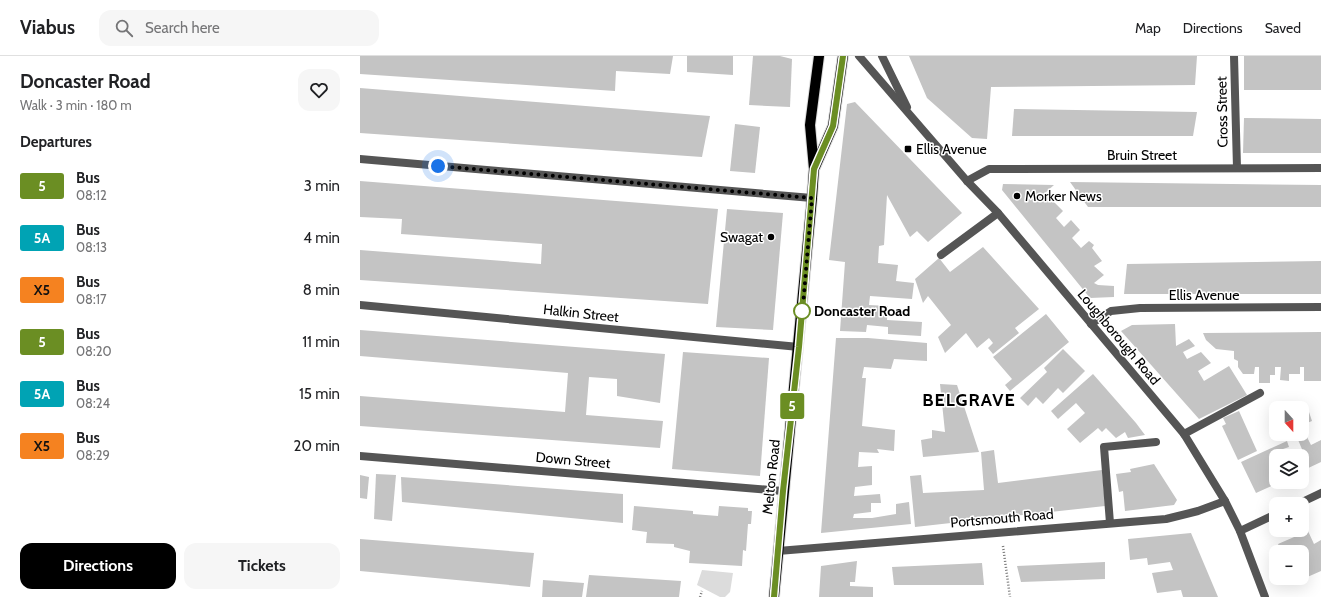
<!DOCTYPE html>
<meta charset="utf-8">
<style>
body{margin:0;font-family:Cabin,sans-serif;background:#f6f6f6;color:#202124;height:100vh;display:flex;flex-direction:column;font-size:15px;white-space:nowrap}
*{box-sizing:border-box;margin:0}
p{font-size:13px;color:#757577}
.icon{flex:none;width:22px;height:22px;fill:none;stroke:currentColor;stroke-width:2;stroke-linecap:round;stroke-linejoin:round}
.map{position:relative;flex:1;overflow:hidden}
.sheet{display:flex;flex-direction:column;background:#fff;width:360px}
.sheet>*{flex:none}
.badge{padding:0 8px;border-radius:3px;font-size:14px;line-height:26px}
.needle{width:26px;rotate:159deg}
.controls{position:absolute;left:909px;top:345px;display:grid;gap:8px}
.controls a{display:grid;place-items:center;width:40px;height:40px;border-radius:8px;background:#fff;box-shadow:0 4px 16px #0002;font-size:20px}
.you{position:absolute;width:20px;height:20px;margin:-10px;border:3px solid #fff;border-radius:50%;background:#1a73e8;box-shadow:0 0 0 6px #1a73e833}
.map>.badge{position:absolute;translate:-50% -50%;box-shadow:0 0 0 2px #fff}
h2{padding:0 20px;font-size:15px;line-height:36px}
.round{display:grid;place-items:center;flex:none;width:42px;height:42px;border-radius:12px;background:#f6f6f6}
.head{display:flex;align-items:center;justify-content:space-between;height:68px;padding:0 20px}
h1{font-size:19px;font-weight:700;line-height:30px}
.primary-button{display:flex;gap:8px;margin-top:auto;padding:8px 20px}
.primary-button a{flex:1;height:46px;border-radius:12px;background:#000;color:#fff;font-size:16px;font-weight:700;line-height:46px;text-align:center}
.primary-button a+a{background:#f6f6f6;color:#202124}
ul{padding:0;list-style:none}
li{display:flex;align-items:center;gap:12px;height:52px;padding:0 20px}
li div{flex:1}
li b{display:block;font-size:15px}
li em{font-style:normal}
li .badge{min-width:44px;font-weight:700;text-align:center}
header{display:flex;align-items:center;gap:24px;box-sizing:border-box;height:56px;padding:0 20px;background:#fff;border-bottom:1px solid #e0e0e0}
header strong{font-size:19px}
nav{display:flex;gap:22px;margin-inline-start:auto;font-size:14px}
.search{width:280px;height:36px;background:#f6f6f6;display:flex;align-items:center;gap:10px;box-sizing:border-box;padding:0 14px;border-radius:12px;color:#757577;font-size:15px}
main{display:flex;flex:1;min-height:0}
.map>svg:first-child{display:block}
</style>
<header>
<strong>Viabus</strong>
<div class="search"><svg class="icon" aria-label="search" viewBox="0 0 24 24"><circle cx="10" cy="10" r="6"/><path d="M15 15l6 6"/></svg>Search here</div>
<nav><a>Map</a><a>Directions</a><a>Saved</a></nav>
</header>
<main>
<section class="sheet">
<div class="head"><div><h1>Doncaster Road</h1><p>Walk · 3 min · 180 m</p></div><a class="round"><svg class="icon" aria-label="heart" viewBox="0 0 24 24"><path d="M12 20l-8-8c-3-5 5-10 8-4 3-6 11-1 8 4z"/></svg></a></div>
<h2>Departures</h2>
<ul>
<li><span class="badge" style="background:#6b8e23;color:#fff">5</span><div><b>Bus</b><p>08:12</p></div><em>3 min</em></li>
<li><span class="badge" style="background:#00a3b4;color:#fff">5A</span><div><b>Bus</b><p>08:13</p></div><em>4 min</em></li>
<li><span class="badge" style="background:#f58220;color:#111">X5</span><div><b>Bus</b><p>08:17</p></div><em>8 min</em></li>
<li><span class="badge" style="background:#6b8e23;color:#fff">5</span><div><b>Bus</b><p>08:20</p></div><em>11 min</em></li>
<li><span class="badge" style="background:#00a3b4;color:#fff">5A</span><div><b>Bus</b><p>08:24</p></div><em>15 min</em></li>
<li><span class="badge" style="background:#f58220;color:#111">X5</span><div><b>Bus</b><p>08:29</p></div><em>20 min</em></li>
</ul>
<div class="primary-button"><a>Directions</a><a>Tickets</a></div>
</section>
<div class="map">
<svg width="961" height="541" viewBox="0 0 961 541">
<rect width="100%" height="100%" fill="#fff"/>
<!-- green -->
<path fill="#dcdcdc" d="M 342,514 L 373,517 L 370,536 L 365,541 L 360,541 L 337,529 Z"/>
<!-- building -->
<g fill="#c4c4c4">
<path d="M 0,0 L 313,0 L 310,18 L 256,15 L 255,35 L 0,18 Z"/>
<path d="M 327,0 L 373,0 L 373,19 L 327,16 Z"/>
<path d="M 393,0 L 420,0 L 432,3 L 430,51 L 389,49 Z"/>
<path d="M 549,0 L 837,0 L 835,29 L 631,31 L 627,83 L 612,82 L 567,42 Z"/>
<rect x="884" y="0" width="77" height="34"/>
<path d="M 0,32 L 350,60 L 342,101 L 0,77 Z"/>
<path d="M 495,46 L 602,157 L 568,186 L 557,175 L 550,181 L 527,139 L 524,189 L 519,190 L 518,207 L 538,209 L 536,225 L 554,227 L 552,243 L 510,240 L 509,249 L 528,250 L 527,264 L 562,266 L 561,280 L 528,278 L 528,271 L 507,269 L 506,276 L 480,275 L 485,206 L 469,204 L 487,48 Z"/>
<path d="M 654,53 L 837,56 L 833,80 L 652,80 Z"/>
<path d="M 884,62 L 961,63 L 961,97 L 883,97 Z"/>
<path d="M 375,68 L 400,71 L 395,117 L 370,115 Z"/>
<path d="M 0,125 L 358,153 L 348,248 L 0,224 L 0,194 L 181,208 L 182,188 L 41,178 L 42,163 L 0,161 Z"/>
<path d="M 710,126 L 961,129 L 961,151 L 728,151 Z"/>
<path d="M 643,128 L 694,129 L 685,137 L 703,155 L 696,162 L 704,171 L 711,164 L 720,174 L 712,182 L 721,192 L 729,185 L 734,189 L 732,192 L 742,205 L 734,210 L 744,219 L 734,227 L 738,229 L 754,230 L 754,241 L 730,242 L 642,134 Z"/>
<path d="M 367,153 L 423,157 L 413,274 L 356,271 Z"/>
<path d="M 623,191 L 679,253 L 655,272 L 659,277 L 633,298 L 628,292 L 633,287 L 629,282 L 617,292 L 606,277 L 585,297 L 578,281 L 591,269 L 568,240 L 563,247 L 555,223 L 579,202 L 590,216 Z"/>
<path d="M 961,205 L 961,238 L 764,238 L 767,208 Z"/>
<path d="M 686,258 L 709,286 L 650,335 L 645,329 L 652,323 L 633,301 Z"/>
<path d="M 815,268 L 816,290 L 829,283 L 835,290 L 823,296 L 827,303 L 841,296 L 851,307 L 838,315 L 844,325 L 869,310 L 887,339 L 839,363 L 761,275 L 772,269 Z"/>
<path d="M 0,274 L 305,298 L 300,347 L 257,340 L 257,323 L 229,321 L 226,359 L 303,365 L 300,392 L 0,370 L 0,340 L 205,356 L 208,317 L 0,300 Z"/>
<path d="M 961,276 L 961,325 L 944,325 L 944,311 L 940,311 L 940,318 L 929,318 L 929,325 L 920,324 L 921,311 L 915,311 L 915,319 L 910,319 L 910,327 L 899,327 L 899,311 L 895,311 L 894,318 L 883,318 L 878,311 L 878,305 L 874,303 L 874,295 L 856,293 L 846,284 L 843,277 Z"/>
<path d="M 476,282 L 508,282 L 567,287 L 567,305 L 534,303 L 531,313 L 504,311 L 502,322 L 506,322 L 502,370 L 535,374 L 534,395 L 517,393 L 519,397 L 499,396 L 498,411 L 512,410 L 512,429 L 495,431 L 494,440 L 520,438 L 521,447 L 511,447 L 511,456 L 494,458 L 493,462 L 512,462 L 536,458 L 536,448 L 549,446 L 551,468 L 461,477 Z"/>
<path d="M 703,293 L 725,315 L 703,337 L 698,332 L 683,348 L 676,341 L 668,350 L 660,342 L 687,316 L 684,312 Z"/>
<path d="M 323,296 L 409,302 L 400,420 L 312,413 Z"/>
<path d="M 733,318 L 776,367 L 785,379 L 768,382 L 765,376 L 756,382 L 746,372 L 742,376 L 738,372 L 720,387 L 707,373 L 725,357 L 716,347 L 698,363 L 691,355 Z"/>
<path d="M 580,328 L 597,329 L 619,396 L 563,401 L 561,384 L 572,382 L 572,374 L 585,376 Z"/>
<path d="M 948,353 L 952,365 L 942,369 L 942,355 Z"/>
<path d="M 879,355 L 897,395 L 878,404 L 862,370 L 866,368 L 863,362 Z"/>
<path d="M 944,375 L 951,389 L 961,384 L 961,406 L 942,415 L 942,399 L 944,398 L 936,379 L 942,378 Z"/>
<path d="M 927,385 L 929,391 L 923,393 L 926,400 L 916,400 L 916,409 L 913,410 L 916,417 L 916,426 L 920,426 L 896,437 L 881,406 Z"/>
<path d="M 634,394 L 638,427 L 742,414 L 745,450 L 555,471 L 550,420 L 561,419 L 563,437 L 624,434 L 621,396 Z"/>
<path d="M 794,408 L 817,444 L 814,449 L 765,455 L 763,435 L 759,436 L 756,418 L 771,416 L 770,413 Z"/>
<path d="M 16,418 L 36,419 L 32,465 L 14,463 Z"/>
<path d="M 0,419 L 9,421 L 7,443 L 0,442 Z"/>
<path d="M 41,421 L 263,438 L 263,467 L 42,446 Z"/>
<path d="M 274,450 L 333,455 L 333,458 L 358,460 L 359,450 L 388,452 L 388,455 L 392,455 L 391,468 L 388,468 L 386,495 L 383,494 L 382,510 L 329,507 L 330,495 L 314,491 L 314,488 L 286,487 L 287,476 L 272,474 Z"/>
<path d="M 948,475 L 954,488 L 961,484 L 961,515 L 936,526 L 934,522 L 942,522 L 942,496 L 922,496 L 918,488 Z"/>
<path d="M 831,477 L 858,541 L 823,541 L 821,534 L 797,537 L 792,517 L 813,514 L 810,506 L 788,509 L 787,502 L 770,504 L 768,483 Z"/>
<path d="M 0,483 L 174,497 L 170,531 L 0,515 Z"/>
<path d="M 497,505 L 495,526 L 490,526 L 490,530 L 513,531 L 513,541 L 459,541 L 461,510 Z"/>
<path d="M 745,506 L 745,523 L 661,526 L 657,510 Z"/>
<path d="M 622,507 L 624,529 L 534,529 L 532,511 Z"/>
<path d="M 229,519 L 321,525 L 319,541 L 226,541 Z"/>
<path d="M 183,524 L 224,527 L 222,541 L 182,541 Z"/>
</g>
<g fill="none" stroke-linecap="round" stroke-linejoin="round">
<defs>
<g id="primary">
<path d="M 455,111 L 473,70 L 483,0"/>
<path d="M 414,541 L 452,142 L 454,113 L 450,69 L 459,0"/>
</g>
</defs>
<!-- primary casing -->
<use href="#primary" stroke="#dbdbdb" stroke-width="12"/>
<!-- path -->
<g stroke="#777" stroke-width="2.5" stroke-dasharray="1 2" stroke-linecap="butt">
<path d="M 643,490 L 650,541"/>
<path d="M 340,541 L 342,535"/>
</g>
<!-- service -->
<g stroke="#555" stroke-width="8">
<path d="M 581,199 L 638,157"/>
<path d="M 824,378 L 900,337"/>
<path d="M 750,467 L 744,391 L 796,386"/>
</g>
<!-- minor -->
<g stroke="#555" stroke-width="8">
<path d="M 874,0 L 877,112"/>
<path d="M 0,103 L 452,142"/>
<path d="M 607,125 L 629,113 L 961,112"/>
<path d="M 0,249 L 439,291"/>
<path d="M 731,268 L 751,255 L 780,252 L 961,251"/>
<path d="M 0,400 L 423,435"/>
<path d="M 938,448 L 961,437"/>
<path d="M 880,475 L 916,458"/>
<path d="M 418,495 L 806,463 L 838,455 L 865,445"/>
</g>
<!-- tertiary -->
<g stroke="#555" stroke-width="8">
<path d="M 499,0 L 607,125 L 638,157 L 824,378 L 865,445 L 880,475 L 905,541"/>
<path d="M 522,0 L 547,51"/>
</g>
<!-- primary -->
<use href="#primary" stroke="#000" stroke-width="10"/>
</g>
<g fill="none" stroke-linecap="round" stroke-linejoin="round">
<defs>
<path id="line" d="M 414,541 L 423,435 L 439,291 L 454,113 L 473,70 L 483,0"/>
</defs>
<!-- line casing -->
<use href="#line" stroke="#fff" stroke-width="9"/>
<!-- line -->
<use href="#line" stroke="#6b8e23" stroke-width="6"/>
<!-- walk -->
<path stroke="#000" stroke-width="4" stroke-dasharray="0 7.2" d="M 78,110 L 452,142 L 442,262 L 442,255"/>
</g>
<!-- markers -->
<g fill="#000" stroke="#fff" stroke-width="1.5">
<rect x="544" y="89" width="8" height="8" rx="2"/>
<circle cx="657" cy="140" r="4"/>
<circle cx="411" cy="181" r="4"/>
</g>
<circle fill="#fff" stroke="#6b8e23" stroke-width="2" cx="442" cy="255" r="8"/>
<g text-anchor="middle" stroke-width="3" stroke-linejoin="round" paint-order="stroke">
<!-- street labels -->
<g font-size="14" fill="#000" stroke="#fff">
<text transform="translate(862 56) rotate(-91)" y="5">Cross Street</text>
<text x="782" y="104">Bruin Street</text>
<text x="844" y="244">Ellis Avenue</text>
<text transform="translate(221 257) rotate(6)" y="5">Halkin Street</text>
<text transform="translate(759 281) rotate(50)" y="5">Loughborough Road</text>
<text transform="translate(213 404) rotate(5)" y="5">Down Street</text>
<text transform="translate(411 421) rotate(-84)" y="5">Melton Road</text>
<text transform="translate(642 462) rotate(-5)" y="5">Portsmouth Road</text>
</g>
<!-- poi labels -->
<g font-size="14" fill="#000" stroke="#fff" text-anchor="start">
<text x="556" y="98">Ellis Avenue</text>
<text x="665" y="145">Morker News</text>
<text x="403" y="186" text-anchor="end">Swagat</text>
</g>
<!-- stop labels -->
<g font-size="14" font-weight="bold" fill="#000" stroke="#fff" text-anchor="start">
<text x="454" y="260">Doncaster Road</text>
</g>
<!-- district labels -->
<g font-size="18" font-weight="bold" letter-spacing="1" fill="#000" stroke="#fff">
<text x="609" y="350">BELGRAVE</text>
</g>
</g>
</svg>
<div class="controls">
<a><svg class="needle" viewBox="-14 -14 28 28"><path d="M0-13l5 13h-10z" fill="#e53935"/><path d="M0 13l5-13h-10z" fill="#757577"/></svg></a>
<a><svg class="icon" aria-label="layers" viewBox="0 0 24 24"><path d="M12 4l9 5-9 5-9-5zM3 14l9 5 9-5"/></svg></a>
<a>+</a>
<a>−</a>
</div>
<div class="you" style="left:78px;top:110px"></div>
<b class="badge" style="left:432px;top:350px;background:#6b8e23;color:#fff">5</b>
</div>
</main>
